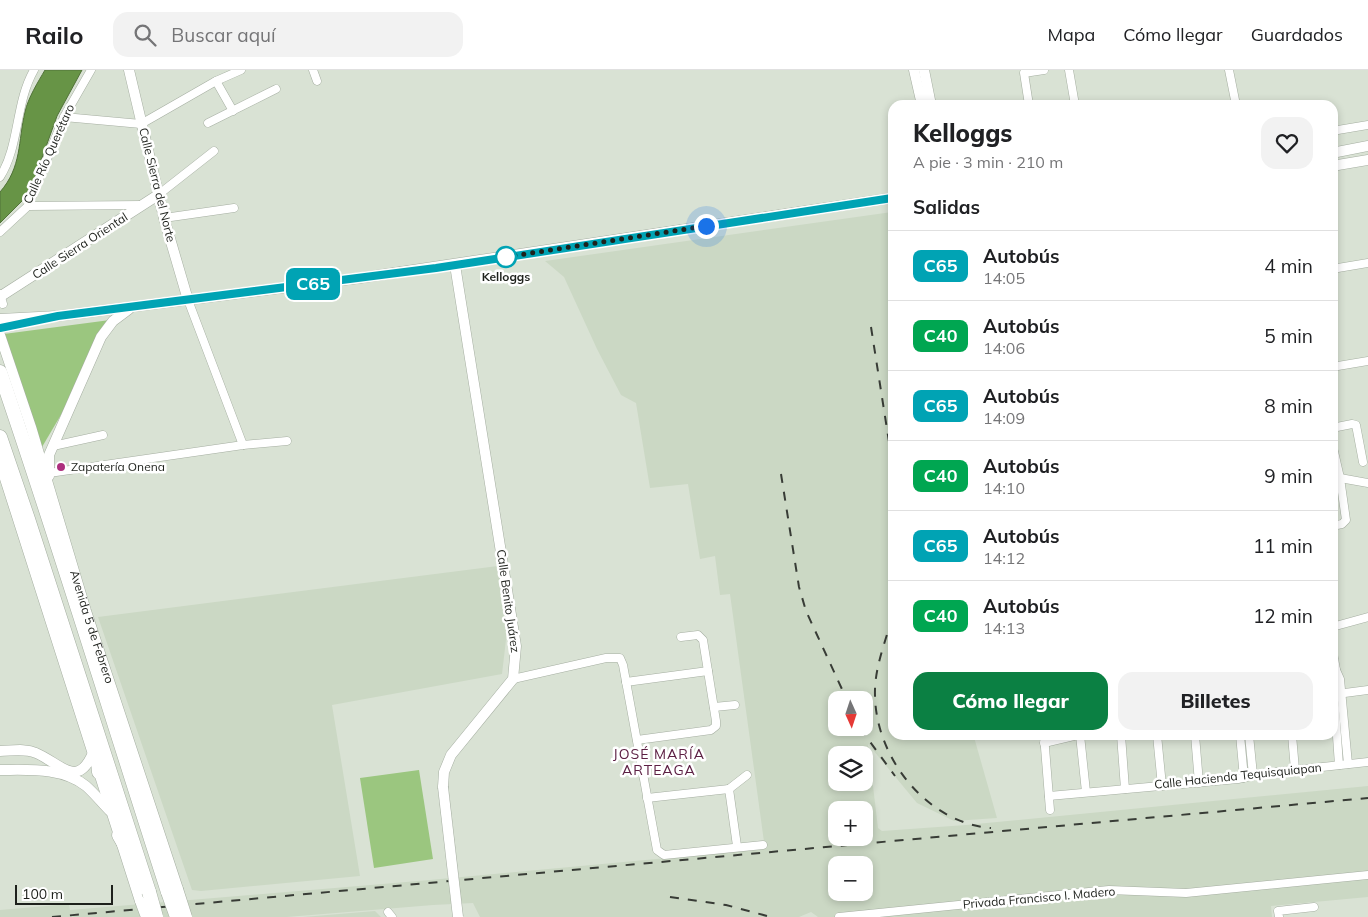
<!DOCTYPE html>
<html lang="es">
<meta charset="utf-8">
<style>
body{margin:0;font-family:Mulish,sans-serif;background:#f2f2f2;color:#202124;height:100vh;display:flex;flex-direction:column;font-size:19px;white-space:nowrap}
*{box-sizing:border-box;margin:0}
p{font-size:16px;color:#757577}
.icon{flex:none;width:28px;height:28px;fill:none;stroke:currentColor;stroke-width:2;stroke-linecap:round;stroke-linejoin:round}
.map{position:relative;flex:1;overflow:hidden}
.sheet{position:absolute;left:888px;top:30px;width:450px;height:640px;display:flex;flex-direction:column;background:#fff;border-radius:15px;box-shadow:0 2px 8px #0003}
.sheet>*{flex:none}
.badge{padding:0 10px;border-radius:8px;font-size:18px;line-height:32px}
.needle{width:32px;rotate:177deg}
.tools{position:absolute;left:828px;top:621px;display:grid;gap:10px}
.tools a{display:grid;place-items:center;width:45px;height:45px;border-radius:10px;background:#fff;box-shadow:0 2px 8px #0003;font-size:25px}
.scale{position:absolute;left:15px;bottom:12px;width:98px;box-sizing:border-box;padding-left:5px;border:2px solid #1e211c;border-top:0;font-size:14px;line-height:18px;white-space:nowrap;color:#1e211c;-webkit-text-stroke:4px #fff;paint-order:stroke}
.you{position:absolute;width:25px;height:25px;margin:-12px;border:4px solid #fff;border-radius:50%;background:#1a73e8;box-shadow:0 0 0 8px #1a73e833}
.map>.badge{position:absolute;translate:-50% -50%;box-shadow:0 0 0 2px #fff}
h2{padding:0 25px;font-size:19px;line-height:45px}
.round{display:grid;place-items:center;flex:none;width:52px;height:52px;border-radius:15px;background:#f2f2f2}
.headline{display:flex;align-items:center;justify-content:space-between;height:85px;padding:0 25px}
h1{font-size:24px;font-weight:800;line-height:38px}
.action{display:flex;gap:10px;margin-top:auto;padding:10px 25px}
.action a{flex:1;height:58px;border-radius:15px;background:#0b8043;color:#fff;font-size:20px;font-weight:800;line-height:58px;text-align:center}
.action a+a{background:#f2f2f2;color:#202124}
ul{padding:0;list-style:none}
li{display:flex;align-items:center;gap:15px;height:70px;padding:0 25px;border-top:1px solid #e0e0e0}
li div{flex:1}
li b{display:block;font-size:19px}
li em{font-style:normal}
li .badge{min-width:55px;font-weight:700;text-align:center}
header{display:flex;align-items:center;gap:30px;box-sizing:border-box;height:70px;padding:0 25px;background:#fff;border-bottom:1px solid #e0e0e0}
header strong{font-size:24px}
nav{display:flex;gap:28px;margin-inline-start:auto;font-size:18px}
.search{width:350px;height:45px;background:#f2f2f2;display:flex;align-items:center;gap:12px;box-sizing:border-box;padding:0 18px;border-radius:15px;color:#757577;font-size:19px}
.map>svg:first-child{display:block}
</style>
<header>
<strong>Railo</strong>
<div class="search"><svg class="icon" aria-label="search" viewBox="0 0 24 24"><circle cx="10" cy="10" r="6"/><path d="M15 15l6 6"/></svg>Buscar aquí</div>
<nav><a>Mapa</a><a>Cómo llegar</a><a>Guardados</a></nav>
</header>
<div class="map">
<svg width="1368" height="847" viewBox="0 0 1368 847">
<rect width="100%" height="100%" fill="#d9e2d4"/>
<!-- built -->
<g fill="#cbd8c4" fill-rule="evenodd">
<path d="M 892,142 L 892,665 L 957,665 L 974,667 L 997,748 L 954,751 L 917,733 L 868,674 L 878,758 L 882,761 L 966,755 L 1368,716 L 1368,827 L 1271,836 L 1272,847 L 818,847 L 811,842 L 799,847 L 480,847 L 473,833 L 433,835 L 287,847 L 0,847 L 0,840 L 69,834 L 70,840 L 430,810 L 765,779 L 730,524 L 720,525 L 715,486 L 700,489 L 688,414 L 650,418 L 636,333 L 621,325 L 597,279 L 564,207 L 545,191 ZM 836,630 L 864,630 L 864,658 L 836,658 ZM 836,685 L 864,685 L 864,712 L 836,712 ZM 836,740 L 864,740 L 864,768 L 836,768 ZM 836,795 L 864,795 L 864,822 L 836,822 Z"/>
<path d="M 498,496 L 507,561 L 502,604 L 332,635 L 360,806 L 201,821 L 192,820 L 98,547 Z"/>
<path d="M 375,841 L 381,847 L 303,847 Z"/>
</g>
<!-- green -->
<g fill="#9bc67f">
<path d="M 110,250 L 65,338 L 42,377 L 4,264 Z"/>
<path d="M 419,700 L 433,789 L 374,798 L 360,708 Z"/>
</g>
<!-- water -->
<path fill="#679446" stroke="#517239" d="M 45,0 L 82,0 L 57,46 L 34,110 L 23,130 L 0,153 L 0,122 C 22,97 18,71 25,42 C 28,28 38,12 45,0 Z"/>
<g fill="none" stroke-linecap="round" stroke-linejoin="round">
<defs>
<g id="street">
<path d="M 313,0 L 317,11"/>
<path d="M 1069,0 L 1075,35"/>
<path d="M 1229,0 L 1236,35"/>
<path d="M 216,11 L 233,41"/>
<path d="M 1029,35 L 1024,3 L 1044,0"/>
<path d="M 64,47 L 141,54 L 216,11 L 241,0"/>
<path d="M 208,53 L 276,19"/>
<path d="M 1332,61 L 1368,55"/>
<path d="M 0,107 C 20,75 15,33 34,0"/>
<path d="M 158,125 L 214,81"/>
<path d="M 28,136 L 142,135"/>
<path d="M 164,148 L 234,138"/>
<path d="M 0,162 L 28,136 L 64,47 L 91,0"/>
<path d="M 1332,199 L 1368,193"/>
<path d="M 0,224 L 3,234"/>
<path d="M 188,230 L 243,375"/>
<path d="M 1332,297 L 1368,291"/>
<path d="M 1332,358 L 1352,354 L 1356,355 L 1363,392"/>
<path d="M 1332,373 L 1340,408 L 1346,450 L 1342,454 L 1332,456"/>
<path d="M 53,376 L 103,365"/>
<path d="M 49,403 L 243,375 L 287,371"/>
<path d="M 1340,408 L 1368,413"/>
<path d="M 1332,557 L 1368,547"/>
<path d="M 1332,577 L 1336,600 L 1340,609 L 1348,694"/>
<path d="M 1336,600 L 1333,609 L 1339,695"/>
<path d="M 513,609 L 606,588 L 620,588 L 623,595 L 657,780 L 664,785 L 763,775"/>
<path d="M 626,612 L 708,601"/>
<path d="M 1337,624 L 1368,620"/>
<path d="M 714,637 L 735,635"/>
<path d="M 1044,665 L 1050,740"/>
<path d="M 1080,665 L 1086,722"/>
<path d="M 1121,665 L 1125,719"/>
<path d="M 1157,665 L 1162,716"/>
<path d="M 1195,665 L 1199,713"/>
<path d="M 1240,665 L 1244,708"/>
<path d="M 1249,665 L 1253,705"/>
<path d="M 1292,665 L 1295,700"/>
<path d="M 637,670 L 711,660 L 716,656 L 716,651 L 703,570 L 698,565 L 681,567"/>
<path d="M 1044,673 L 1078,665"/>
<path d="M 729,719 L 737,776"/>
<path d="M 729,719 L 747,705"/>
<path d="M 1049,726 L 1238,709 L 1259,704 L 1368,692"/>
<path d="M 647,728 L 729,719"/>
<path d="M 388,842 L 392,847"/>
<path d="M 839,847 L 1109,820 L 1186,823 L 1368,805"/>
<path d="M 1279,847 L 1278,841 L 1314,837"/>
</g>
<g id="secondary">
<path d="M 129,0 L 164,148 L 188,230"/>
<path d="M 914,0 L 922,35"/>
<path d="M 924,0 L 931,35"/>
<path d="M 1332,83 L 1368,76"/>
<path d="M 1332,96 L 1368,90"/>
<path d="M 1,226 L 158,125"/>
<path d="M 0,249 L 58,246 L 360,208 L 892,128"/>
<path d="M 0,258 L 28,252"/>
<path id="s1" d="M 0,265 L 31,357 L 86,541 L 178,819"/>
<path d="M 0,393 L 140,831"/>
<path d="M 49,406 L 49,385 L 101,267 L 113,251 L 129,239"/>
<path d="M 0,681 C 11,681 25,678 36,683 C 60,693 77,720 93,683"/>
<path d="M 0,700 C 28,700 62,697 86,716 C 95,724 102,733 110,741"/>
<path d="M 443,717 L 444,702 L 451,685 L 513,609 L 516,576 L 455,195"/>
</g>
<g id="highway">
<path d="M 0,302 C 59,474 112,649 168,822"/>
<path d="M 0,367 L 28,449 L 149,822"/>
<path d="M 97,680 L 99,702"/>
<path d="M 119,765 L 131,786"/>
</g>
</defs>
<!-- street casing -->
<use href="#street" stroke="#a5aea1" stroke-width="9"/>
<!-- secondary casing -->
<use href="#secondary" stroke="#a5aea1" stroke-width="11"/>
<!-- highway casing -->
<use href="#highway" stroke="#a5aea1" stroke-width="15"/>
<!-- street -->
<use href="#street" stroke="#fff" stroke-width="8"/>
<!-- secondary -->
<use href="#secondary" stroke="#fff" stroke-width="10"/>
<!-- highway -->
<use href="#highway" stroke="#fff" stroke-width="14"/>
<!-- rail -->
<g stroke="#383c36" stroke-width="2" stroke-dasharray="9 9" stroke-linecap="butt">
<path d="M 871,257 L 892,391"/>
<path d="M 781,404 L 799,517 L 806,541 L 847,630"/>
<path d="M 892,548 C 885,573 874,599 875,626 C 876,688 927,753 991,758"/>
<path d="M 860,658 L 895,706"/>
<path d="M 670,827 L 726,835 L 771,847"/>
<path d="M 52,847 L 1368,728"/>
</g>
<defs>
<g id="secondary-bridge">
<path d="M 443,717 L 458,847"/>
<path d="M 178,819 L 187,847"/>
<path d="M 140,831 L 146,847"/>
</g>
<g id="highway-bridge">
<path d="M 149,822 L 156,847"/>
<path d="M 168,822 L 177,847"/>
</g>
</defs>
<!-- secondary-bridge casing -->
<use href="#secondary-bridge" stroke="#a5aea1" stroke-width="11" stroke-linecap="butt"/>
<!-- highway-bridge casing -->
<use href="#highway-bridge" stroke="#a5aea1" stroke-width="15" stroke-linecap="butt"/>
<!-- secondary-bridge -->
<use href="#secondary-bridge" stroke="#fff" stroke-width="10"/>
<!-- highway-bridge -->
<use href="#highway-bridge" stroke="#fff" stroke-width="14"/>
</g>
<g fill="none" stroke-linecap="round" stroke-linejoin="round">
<defs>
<path id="line" d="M 0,258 L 58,246 L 436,198 L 892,128"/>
</defs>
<!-- line casing -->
<use href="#line" stroke="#fff" stroke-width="11"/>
<!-- line -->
<use href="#line" stroke="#00a3b4" stroke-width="8"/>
<!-- walk -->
<path stroke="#1e211c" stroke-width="5" stroke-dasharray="0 9" d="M 506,187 L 706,156"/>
</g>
<!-- markers -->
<circle fill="#fff" stroke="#00a3b4" stroke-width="2.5" cx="506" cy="187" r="10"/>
<circle fill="#ad2f7e" stroke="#fff" stroke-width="2" cx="61" cy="397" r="5"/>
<g text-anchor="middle" stroke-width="5" stroke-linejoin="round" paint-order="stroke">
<!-- street labels -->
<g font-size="12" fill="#1e211c" stroke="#fff">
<text transform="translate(49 84) rotate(-66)" y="4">Calle Río Querétaro</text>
<text transform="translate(157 115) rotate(76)" y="4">Calle Sierra del Norte</text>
<text transform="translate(80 176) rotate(-33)" y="4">Calle Sierra Oriental</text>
<text transform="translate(508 531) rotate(82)" y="4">Calle Benito Juárez</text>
<text dy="4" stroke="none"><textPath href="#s1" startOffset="306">Avenida 5 de Febrero</textPath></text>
<text transform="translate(1238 706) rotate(-6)" y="4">Calle Hacienda Tequisquiapan</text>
<text transform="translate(1039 828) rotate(-5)" y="4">Privada Francisco I. Madero</text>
</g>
<!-- stop labels -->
<g font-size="12" font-weight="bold" fill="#1e211c" stroke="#fff">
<text x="506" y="211">Kelloggs</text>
</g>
<!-- poi labels -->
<g font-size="12" fill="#1e211c" stroke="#fff" text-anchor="start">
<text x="71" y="401">Zapatería Onena</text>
</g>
<!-- neighbourhood labels -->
<g font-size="14" letter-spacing="1" fill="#5d2044" stroke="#fff">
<text x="659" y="689">JOSÉ MARÍA<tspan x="659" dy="16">ARTEAGA</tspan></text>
</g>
</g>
</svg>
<div class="tools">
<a><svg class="needle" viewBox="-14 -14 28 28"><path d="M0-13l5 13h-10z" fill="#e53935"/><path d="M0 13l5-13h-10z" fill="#757577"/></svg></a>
<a><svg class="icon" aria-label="layers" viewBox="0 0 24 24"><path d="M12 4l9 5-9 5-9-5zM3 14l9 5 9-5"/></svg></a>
<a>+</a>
<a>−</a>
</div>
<div class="scale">100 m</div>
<div class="you" style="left:706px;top:156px"></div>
<b class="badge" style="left:313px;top:214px;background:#00a3b4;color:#fff">C65</b>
<section class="sheet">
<div class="headline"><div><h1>Kelloggs</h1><p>A pie · 3 min · 210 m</p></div><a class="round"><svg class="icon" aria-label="heart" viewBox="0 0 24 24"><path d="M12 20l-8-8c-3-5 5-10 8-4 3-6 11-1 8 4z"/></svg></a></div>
<h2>Salidas</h2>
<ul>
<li><span class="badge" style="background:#00a3b4;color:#fff">C65</span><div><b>Autobús</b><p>14:05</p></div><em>4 min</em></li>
<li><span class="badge" style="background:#00a651;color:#fff">C40</span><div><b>Autobús</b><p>14:06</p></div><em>5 min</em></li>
<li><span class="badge" style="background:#00a3b4;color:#fff">C65</span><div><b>Autobús</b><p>14:09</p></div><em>8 min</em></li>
<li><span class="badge" style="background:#00a651;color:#fff">C40</span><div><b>Autobús</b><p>14:10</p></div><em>9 min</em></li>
<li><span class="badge" style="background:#00a3b4;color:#fff">C65</span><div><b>Autobús</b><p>14:12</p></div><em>11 min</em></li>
<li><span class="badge" style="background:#00a651;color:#fff">C40</span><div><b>Autobús</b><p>14:13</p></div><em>12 min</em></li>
</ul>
<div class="action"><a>Cómo llegar</a><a>Billetes</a></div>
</section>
</div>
